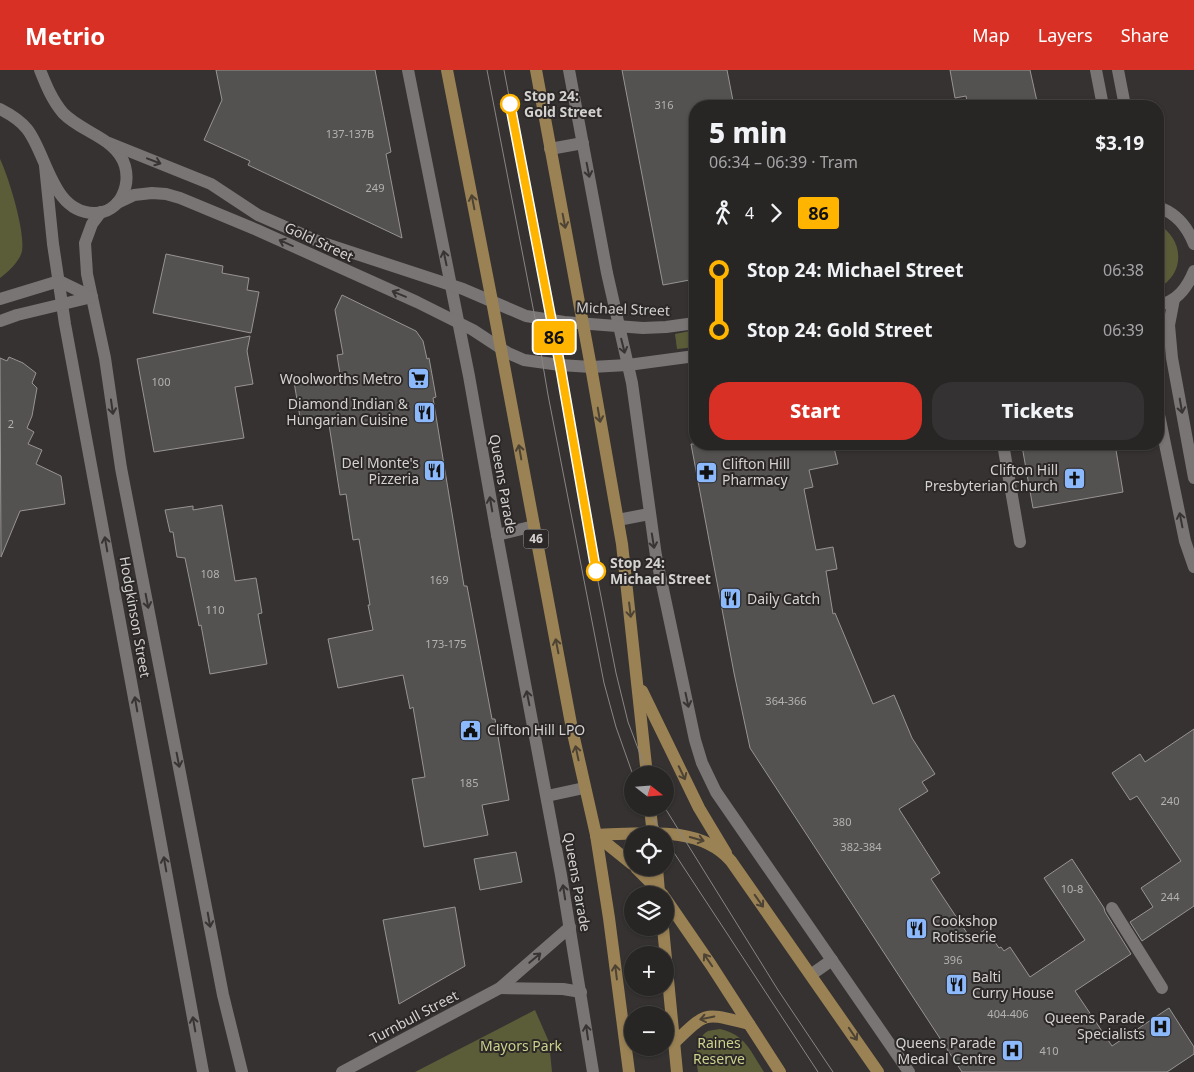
<!DOCTYPE html>
<meta charset="utf-8">
<style>
body{margin:0;font-family:"Noto Sans",sans-serif;background:#343232;color:#f1f3f6;height:100vh;display:flex;flex-direction:column;font-size:19px;white-space:nowrap}
*{box-sizing:border-box;margin:0}
p{font-size:16px;color:#a5a5a7}
.icon{flex:none;width:28px;height:28px;fill:none;stroke:currentColor;stroke-width:2;stroke-linecap:round;stroke-linejoin:round}
.map{position:relative;flex:1;overflow:hidden}
.side{position:absolute;left:689px;top:30px;width:475px;height:350px;display:flex;flex-direction:column;background:#282625;border-radius:20px;box-shadow:0 1px 4px #0004,0 0 0 1px #444342}
.side>*{flex:none}
.badge{padding:0 10px;border-radius:4px;font-size:18px;line-height:32px}
.needle{width:32px;rotate:107deg}
.buttons{position:absolute;left:624px;top:696px;display:grid;gap:10px}
.buttons a{display:grid;place-items:center;width:50px;height:50px;border-radius:50%;background:#282625;box-shadow:0 1px 4px #0004,0 0 0 1px #444342;font-size:25px}
.map>.badge{position:absolute;translate:-50% -50%;box-shadow:0 0 0 2px #fff}
.legs{display:flex;align-items:center;gap:8px;height:55px;padding:0 20px;font-size:16px}
.legs p{margin-inline-start:auto}
.head{display:flex;align-items:center;justify-content:space-between;height:85px;padding:0 20px}
h1{font-size:28px;font-weight:800;line-height:38px}
.primary-button{display:flex;gap:10px;margin-top:auto;padding:10px 20px}
.primary-button a{flex:1;height:58px;border-radius:20px;background:#d93025;color:#fff;font-size:20px;font-weight:800;line-height:58px;text-align:center}
.primary-button a+a{background:#343232;color:#f1f3f6}
ul{padding:0 20px;list-style:none}
li{display:flex;align-items:center;gap:18px;height:60px;font-size:19px}
li i{display:grid;place-items:center;width:8px;height:100%;margin:0 6px;background:currentColor}
li i::after{content:'';width:12px;height:12px;margin:-6px;border:4px solid;border-radius:50%;background:#282625}
li p{margin-inline-start:auto}
li:first-child i{background:linear-gradient(#0000 50%,currentColor 0)}
li:last-child i{background:linear-gradient(currentColor 50%,#0000 0)}
header{display:flex;align-items:center;gap:30px;box-sizing:border-box;height:70px;padding:0 25px;background:#d93025;color:#fff}
header strong{font-size:24px}
nav{display:flex;gap:28px;margin-inline-start:auto;font-size:18px}
.map>svg:first-child{display:block}
</style>
<header>
<strong>Metrio</strong>
<nav><a>Map</a><a>Layers</a><a>Share</a></nav>
</header>
<div class="map">
<svg width="1194" height="1002" viewBox="0 0 1194 1002">
<rect width="100%" height="100%" fill="#353231"/>
<!-- green -->
<g fill="#5b5d39">
<path d="M 0,89 C 9,108 25,161 22,181 C 20,191 8,202 0,208 Z"/>
<path d="M 1158,154 C 1184,169 1186,204 1158,218 Z"/>
<path d="M 695,260 L 695,277 L 677,279 L 675,264 Z"/>
<path d="M 535,940 L 549,972 L 552,1002 L 415,1002 Z"/>
<path d="M 720,959 C 746,965 750,981 764,1002 L 698,1002 C 696,990 695,968 708,961 C 711,960 716,960 720,959 Z"/>
</g>
<!-- building -->
<g fill="#545151" stroke="#989494">
<path d="M 216,0 L 375,0 L 391,82 L 386,84 L 402,168 L 248,95 L 250,91 L 204,70 L 222,30 Z"/>
<path d="M 622,0 L 727,0 L 734,36 L 695,36 L 695,209 L 663,215 Z"/>
<path d="M 950,0 L 1030,0 L 1038,36 L 968,36 L 966,26 L 955,28 Z"/>
<path d="M 166,184 L 223,196 L 222,203 L 249,208 L 247,220 L 259,222 L 251,263 L 153,243 Z"/>
<path d="M 342,225 L 416,261 L 423,271 L 427,289 L 429,288 L 436,327 L 433,328 L 464,516 L 467,516 L 492,649 L 495,649 L 509,730 L 482,735 L 488,765 L 424,777 L 412,709 L 425,707 L 413,637 L 410,639 L 403,605 L 338,618 L 328,569 L 373,560 L 368,535 L 370,535 L 359,469 L 353,470 L 346,424 L 340,425 L 328,348 L 301,353 L 294,312 L 340,304 L 337,285 L 343,284 L 335,240 Z"/>
<path d="M 250,266 L 247,281 L 253,314 L 235,317 L 244,368 L 154,382 L 137,289 Z"/>
<path d="M 9,287 L 23,293 L 36,303 L 32,313 L 37,318 L 32,346 L 27,358 L 34,362 L 28,374 L 42,380 L 36,394 L 61,406 L 65,434 L 20,441 L 1,487 L 0,288 L 7,291 Z"/>
<path d="M 691,374 L 833,374 L 838,394 L 809,400 L 813,417 L 804,419 L 816,480 L 833,477 L 837,499 L 826,501 L 833,544 L 835,543 L 873,634 L 894,625 L 912,668 L 935,704 L 922,712 L 928,721 L 899,739 L 940,803 L 931,809 L 971,869 L 986,859 L 999,878 L 1001,877 L 1004,881 L 1010,877 L 1030,907 L 1085,870 L 1044,808 L 1072,789 L 1104,838 L 1105,842 L 1131,884 L 1075,921 L 1112,976 L 1169,938 L 1194,977 L 1194,984 L 1167,1002 L 962,1002 L 750,678 L 734,603 Z"/>
<path d="M 1034,374 L 1115,374 L 1123,422 L 1033,438 L 1022,376 Z"/>
<path d="M 222,435 L 235,511 L 256,508 L 262,543 L 258,544 L 267,594 L 210,604 L 201,555 L 199,556 L 185,488 L 177,487 L 173,462 L 170,462 L 165,440 L 193,436 L 193,440 Z"/>
<path d="M 1194,659 L 1194,836 L 1142,871 L 1130,852 L 1153,837 L 1141,818 L 1181,791 L 1137,726 L 1130,730 L 1112,703 L 1140,684 L 1145,692 Z"/>
<path d="M 516,782 L 522,812 L 480,820 L 474,789 Z"/>
<path d="M 455,837 L 465,896 L 399,934 L 383,850 Z"/>
</g>
<g fill="none" stroke-linecap="round" stroke-linejoin="round">
<!-- minor -->
<g stroke="#787574" stroke-width="12">
<path d="M 408,0 L 469,306 L 497,465 L 561,805 L 593,1002"/>
<path d="M 569,0 L 607,203 L 632,313 L 656,486 L 695,670 L 702,693 L 716,722 L 909,1002"/>
<path d="M 1096,0 L 1103,36"/>
<path d="M 1118,0 L 1125,36"/>
<path d="M 0,39 C 10,44 20,50 27,59 C 47,84 52,144 95,143 C 107,143 117,136 122,126 C 127,116 128,107 125,96 C 117,68 82,63 63,43 C 52,30 46,15 40,0"/>
<path d="M 109,73 L 211,114 L 258,145 L 320,172 L 463,219 L 526,246 L 564,252 L 643,258 L 666,257 L 695,253"/>
<path d="M 550,79 L 583,73"/>
<path d="M 45,96 L 53,174 L 65,254 L 203,1002"/>
<path d="M 117,133 L 134,125 L 152,123 L 166,124 L 180,128 L 257,160 L 417,232 L 473,260 L 508,283 L 524,290 L 560,295 L 591,297 L 628,295 L 695,286"/>
<path d="M 1158,137 C 1176,143 1187,156 1194,174"/>
<path d="M 101,142 L 92,154 L 85,173 L 87,204 L 105,288 L 121,398 L 223,925 L 242,1002"/>
<path d="M 0,229 L 59,211 L 92,227"/>
<path d="M 1174,229 L 1169,255 L 1172,288 L 1194,408"/>
<path d="M 1158,235 C 1177,232 1187,218 1194,201"/>
<path d="M 0,251 L 17,245 L 92,227"/>
<path d="M 1158,340 L 1185,471 L 1194,497"/>
<path d="M 1003,374 L 1020,472"/>
<path d="M 618,450 L 649,444"/>
<path d="M 497,465 L 534,456"/>
<path d="M 547,726 L 584,718"/>
<path d="M 1112,838 L 1162,918"/>
<path d="M 812,904 L 832,890"/>
<path d="M 500,918 L 563,919 L 581,922"/>
<path d="M 342,1002 L 500,918 L 570,857"/>
</g>
<!-- major -->
<g stroke="#9b8254" stroke-width="12">
<path d="M 447,0 L 492,231 L 572,659 L 596,765 L 609,848 L 629,1002"/>
<path d="M 536,0 L 591,297 L 622,474 L 647,705"/>
<path d="M 642,621 L 699,738 L 726,783"/>
<path d="M 650,738 L 653,765"/>
<path d="M 596,765 C 640,764 699,754 731,791 L 878,1002"/>
<path d="M 596,765 L 632,794"/>
<path d="M 636,798 L 663,825"/>
<path d="M 657,798 L 659,822"/>
<path d="M 665,828 L 711,895 L 780,1002"/>
<path d="M 663,858 L 677,1002"/>
<path d="M 674,973 C 708,940 704,943 749,954"/>
</g>
<!-- tram -->
<g stroke="#888584" stroke-width="1">
<path d="M 487,0 L 535,248 L 548,325 L 604,613 L 616,657 L 633,705"/>
<path d="M 504,0 L 560,295 L 596,501 L 616,603 L 628,652 L 648,705"/>
<path d="M 648,738 L 663,765"/>
<path d="M 665,738 L 778,920 L 833,1002"/>
<path d="M 665,769 L 818,1002"/>
</g>
</g>
<!-- one-way arrows -->
<defs><path id="oneway-shaft" d="M-6 0H5M1.5-3L5.5 0L1.5 3" fill="none" stroke-width="1.6" stroke-linecap="round" stroke-linejoin="round" transform="scale(1.25)"/></defs>
<g stroke="#373433">
<use href="#oneway-shaft" transform="translate(154 91) rotate(21)"/>
<use href="#oneway-shaft" transform="translate(588 100) rotate(79)"/>
<use href="#oneway-shaft" transform="translate(286 173) rotate(-156)"/>
<use href="#oneway-shaft" transform="translate(445 188) rotate(-102)"/>
<use href="#oneway-shaft" transform="translate(399 224) rotate(-157)"/>
<use href="#oneway-shaft" transform="translate(623 276) rotate(76)"/>
<use href="#oneway-shaft" transform="translate(1181 336) rotate(80)"/>
<use href="#oneway-shaft" transform="translate(112 337) rotate(82)"/>
<use href="#oneway-shaft" transform="translate(491 434) rotate(-100)"/>
<use href="#oneway-shaft" transform="translate(1181 450) rotate(-101)"/>
<use href="#oneway-shaft" transform="translate(653 471) rotate(81)"/>
<use href="#oneway-shaft" transform="translate(106 474) rotate(-100)"/>
<use href="#oneway-shaft" transform="translate(147 531) rotate(79)"/>
<use href="#oneway-shaft" transform="translate(528 628) rotate(-101)"/>
<use href="#oneway-shaft" transform="translate(687 630) rotate(78)"/>
<use href="#oneway-shaft" transform="translate(136 634) rotate(-100)"/>
<use href="#oneway-shaft" transform="translate(178 690) rotate(79)"/>
<use href="#oneway-shaft" transform="translate(165 794) rotate(-100)"/>
<use href="#oneway-shaft" transform="translate(564 822) rotate(-99)"/>
<use href="#oneway-shaft" transform="translate(209 850) rotate(80)"/>
<use href="#oneway-shaft" transform="translate(535 888) rotate(-40)"/>
<use href="#oneway-shaft" transform="translate(194 954) rotate(-100)"/>
<use href="#oneway-shaft" transform="translate(587 962) rotate(-98)"/>
</g>
<g stroke="#4d4334">
<use href="#oneway-shaft" transform="translate(473 132) rotate(-101)"/>
<use href="#oneway-shaft" transform="translate(564 151) rotate(79)"/>
<use href="#oneway-shaft" transform="translate(599 345) rotate(80)"/>
<use href="#oneway-shaft" transform="translate(520 382) rotate(-100)"/>
<use href="#oneway-shaft" transform="translate(630 540) rotate(83)"/>
<use href="#oneway-shaft" transform="translate(557 576) rotate(-101)"/>
<use href="#oneway-shaft" transform="translate(577 683) rotate(-102)"/>
<use href="#oneway-shaft" transform="translate(682 703) rotate(64)"/>
<use href="#oneway-shaft" transform="translate(697 769) rotate(16)"/>
<use href="#oneway-shaft" transform="translate(759 831) rotate(55)"/>
<use href="#oneway-shaft" transform="translate(708 890) rotate(-124)"/>
<use href="#oneway-shaft" transform="translate(616 902) rotate(-97)"/>
<use href="#oneway-shaft" transform="translate(707 948) rotate(168)"/>
<use href="#oneway-shaft" transform="translate(853 964) rotate(56)"/>
</g>
<g fill="none" stroke-linecap="round" stroke-linejoin="round">
<defs>
<path id="line-1" d="M 510,34 L 560,295 L 596,501"/>
</defs>
<!-- line-1 casing -->
<use href="#line-1" stroke="#fff" stroke-width="11"/>
<!-- line-1 -->
<use href="#line-1" stroke="#ffb500" stroke-width="8"/>
</g>
<!-- icons -->
<defs>
<symbol id="supermarket-square" viewBox="-11 -11 22 22"><rect x="-9" y="-9" width="18" height="18" rx="4" fill="#8cb9fc" stroke="#2b2827"/><path d="M-6-5.5h2.5l.6 2H6L4.5 2H-2.5L-4.4-4H-6ZM-1.5 3.2a1.3 1.3 0 1 0 .1 0ZM3 3.2a1.3 1.3 0 1 0 .1 0Z" fill="#111"/></symbol>
<symbol id="restaurant-square" viewBox="-11 -11 22 22"><rect x="-9" y="-9" width="18" height="18" rx="4" fill="#8cb9fc" stroke="#2b2827"/><path d="M-5-6h1v4h1v-4h1v4h1v-4h1v5L-1.5 .5V6h-2V.5L-5-1ZM5-6V6H3V1.5H1.5Q1.5-4 5-6Z" fill="#111"/></symbol>
<symbol id="pharmacy-square" viewBox="-11 -11 22 22"><rect x="-9" y="-9" width="18" height="18" rx="4" fill="#8cb9fc" stroke="#2b2827"/><path d="M-2-6h4v4h4v4h-4v4h-4v-4h-4v-4h4Z" fill="#111"/></symbol>
<symbol id="church-square" viewBox="-11 -11 22 22"><rect x="-9" y="-9" width="18" height="18" rx="4" fill="#8cb9fc" stroke="#2b2827"/><path d="M-1.2-6h2.4v3.5h3.3v2.4h-3.3V6h-2.4V-.1h-3.3v-2.4h3.3Z" fill="#111"/></symbol>
<symbol id="civic-square" viewBox="-11 -11 22 22"><rect x="-9" y="-9" width="18" height="18" rx="4" fill="#8cb9fc" stroke="#2b2827"/><path d="M-.6-6.5H3V-4.5H.6V-3L4-1V1h2V6H-6V1h2V-1L-.6-3ZM-1.2 2.5V6h2.4V2.5Z" fill="#111"/></symbol>
<symbol id="hospital-square" viewBox="-11 -11 22 22"><rect x="-9" y="-9" width="18" height="18" rx="4" fill="#8cb9fc" stroke="#2b2827"/><path d="M-5-5h3v3.5h4V-5h3V5h-3V1.5h-4V5h-3Z" fill="#111"/></symbol>
</defs>
<g fill-rule="evenodd">
<use href="#supermarket-square" x="406" y="296" width="25" height="25"/>
<use href="#restaurant-square" x="412" y="330" width="25" height="25"/>
<use href="#restaurant-square" x="422" y="388" width="25" height="25"/>
<use href="#pharmacy-square" x="694" y="390" width="25" height="25"/>
<use href="#church-square" x="1062" y="396" width="25" height="25"/>
<use href="#restaurant-square" x="718" y="516" width="25" height="25"/>
<use href="#civic-square" x="458" y="648" width="25" height="25"/>
<use href="#restaurant-square" x="904" y="846" width="25" height="25"/>
<use href="#restaurant-square" x="944" y="902" width="25" height="25"/>
<use href="#hospital-square" x="1148" y="944" width="25" height="25"/>
<use href="#hospital-square" x="1000" y="968" width="25" height="25"/>
</g>
<!-- markers -->
<g fill="#fff" stroke="#ffb500" stroke-width="2.5">
<circle cx="510" cy="34" r="9"/>
<circle cx="596" cy="501" r="9"/>
</g>
<g text-anchor="middle" stroke-width="4" stroke-linejoin="round" paint-order="stroke">
<!-- number labels -->
<g font-size="11" fill="#b4b2b1">
<text x="664" y="39">316</text>
<text x="350" y="68">137-137B</text>
<text x="375" y="122">249</text>
<text x="161" y="316">100</text>
<text x="11" y="358">2</text>
<text x="210" y="508">108</text>
<text x="439" y="514">169</text>
<text x="215" y="544">110</text>
<text x="446" y="578">173-175</text>
<text x="786" y="635">364-366</text>
<text x="469" y="717">185</text>
<text x="1170" y="735">240</text>
<text x="842" y="756">380</text>
<text x="861" y="781">382-384</text>
<text x="1072" y="823">10-8</text>
<text x="1170" y="831">244</text>
<text x="953" y="894">396</text>
<text x="1008" y="948">404-406</text>
<text x="1049" y="985">410</text>
</g>
<!-- shield labels -->
<rect fill="#2b2827" stroke="#a19f9e" stroke-width="1" x="523.5" y="459.5" width="25" height="19" rx="4"/>
<g font-size="12" font-weight="bold" fill="#d4d2d1">
<text x="536" y="473">46</text>
</g>
<!-- stop labels -->
<g font-size="14" font-weight="bold" fill="#d4d2d1" stroke="#2b2827" text-anchor="start">
<text x="524" y="31">Stop 24:<tspan x="524" dy="16">Gold Street</tspan></text>
<text x="610" y="498">Stop 24:<tspan x="610" dy="16">Michael Street</tspan></text>
</g>
<!-- street labels -->
<g font-size="14" fill="#d4d2d1" stroke="#2b2827">
<text transform="translate(319 172) rotate(25)" y="5">Gold Street</text>
<text transform="translate(623 239) rotate(2)" y="5">Michael Street</text>
<text transform="translate(503 414) rotate(80)" y="5">Queens Parade</text>
<text transform="translate(135 547) rotate(80)" y="5">Hodgkinson Street</text>
<text transform="translate(577 812) rotate(80)" y="5">Queens Parade</text>
<text transform="translate(414 947) rotate(-28)" y="5">Turnbull Street</text>
</g>
<!-- poi labels -->
<g font-size="14" fill="#d4d2d1" stroke="#2b2827" text-anchor="end">
<text x="402" y="314">Woolworths Metro</text>
<text x="408" y="339">Diamond Indian &amp;<tspan x="408" dy="16">Hungarian Cuisine</tspan></text>
<text x="419" y="398">Del Monte's<tspan x="419" dy="16">Pizzeria</tspan></text>
<text x="722" y="399" text-anchor="start">Clifton Hill<tspan x="722" dy="16">Pharmacy</tspan></text>
<text x="1058" y="405">Clifton Hill<tspan x="1058" dy="16">Presbyterian Church</tspan></text>
<text x="747" y="534" text-anchor="start">Daily Catch</text>
<text x="487" y="665" text-anchor="start">Clifton Hill LPO</text>
<text x="932" y="856" text-anchor="start">Cookshop<tspan x="932" dy="16">Rotisserie</tspan></text>
<text x="972" y="912" text-anchor="start">Balti<tspan x="972" dy="16">Curry House</tspan></text>
<text x="1145" y="953">Queens Parade<tspan x="1145" dy="16">Specialists</tspan></text>
<text x="996" y="978">Queens Parade<tspan x="996" dy="16">Medical Centre</tspan></text>
</g>
<!-- park labels -->
<g font-size="14" fill="#cdd28d" stroke="#2b2827">
<text x="719" y="978">Raines<tspan x="719" dy="16">Reserve</tspan></text>
<text x="521" y="981">Mayors Park</text>
</g>
</g>
</svg>
<div class="buttons">
<a><svg class="needle" viewBox="-14 -14 28 28"><path d="M0-13l5 13h-10z" fill="#e53935"/><path d="M0 13l5-13h-10z" fill="#a5a5a7"/></svg></a>
<a><svg class="icon" aria-label="locate" viewBox="0 0 24 24"><circle cx="12" cy="12" r="6"/><path d="M12 2v4M12 18v4M2 12h4M18 12h4"/></svg></a>
<a><svg class="icon" aria-label="layers" viewBox="0 0 24 24"><path d="M12 4l9 5-9 5-9-5zM3 14l9 5 9-5"/></svg></a>
<a>+</a>
<a>−</a>
</div>
<b class="badge" style="left:554px;top:267px;background:#ffb500;color:#111">86</b>
<section class="side">
<div class="head"><div><h1>5 min</h1><p>06:34 – 06:39 · Tram</p></div><b>$3.19</b></div>
<div class="legs"><svg class="icon" aria-label="walk" viewBox="0 0 24 24"><circle cx="13" cy="4" r="2"/><path d="M13 8l-2 6 4 7M11 14l-3 7M7 12l3-4h3l4 4"/></svg>4<svg class="icon" aria-label="forward" viewBox="0 0 24 24"><path d="M9 5l7 7-7 7"/></svg><b class="badge" style="background:#ffb500;color:#111">86</b></div>
<ul>
<li><i style="color:#ffb500"></i><b>Stop 24: Michael Street</b><p>06:38</p></li>
<li><i style="color:#ffb500"></i><b>Stop 24: Gold Street</b><p>06:39</p></li>
</ul>
<div class="primary-button"><a>Start</a><a>Tickets</a></div>
</section>
</div>
